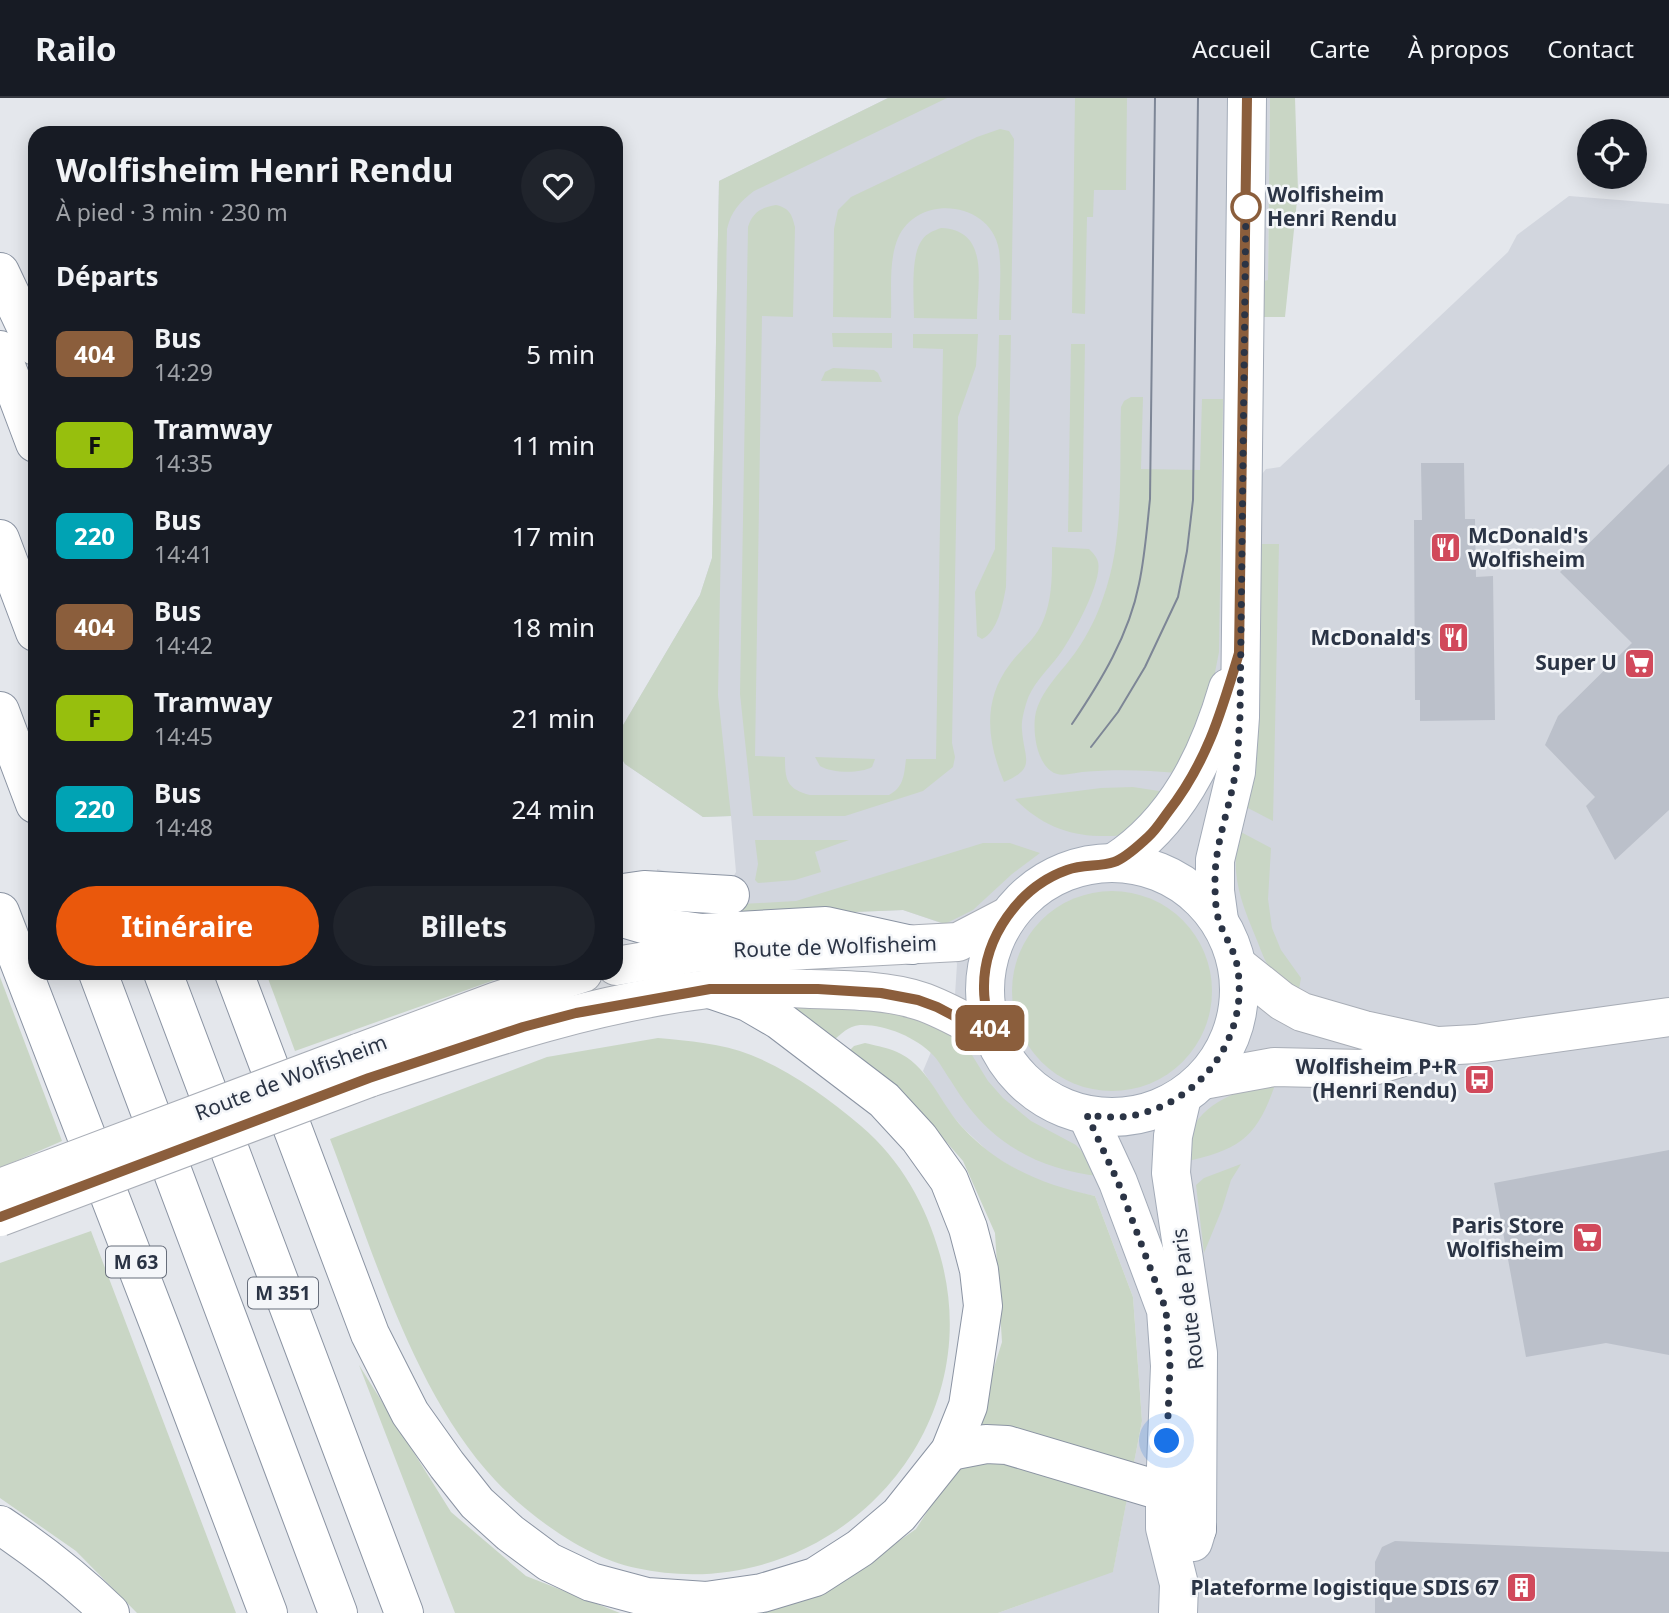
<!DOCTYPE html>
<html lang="fr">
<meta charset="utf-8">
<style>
body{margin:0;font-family:"Noto Sans",sans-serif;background:#20242c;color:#f1f3f6;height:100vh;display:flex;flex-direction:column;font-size:26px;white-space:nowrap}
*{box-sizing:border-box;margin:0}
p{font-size:23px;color:#9ea1a6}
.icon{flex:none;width:38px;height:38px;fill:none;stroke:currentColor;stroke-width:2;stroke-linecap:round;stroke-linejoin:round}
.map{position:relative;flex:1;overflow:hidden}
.drawer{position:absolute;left:28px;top:28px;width:595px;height:854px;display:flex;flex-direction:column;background:#171b24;border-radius:21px;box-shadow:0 4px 18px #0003}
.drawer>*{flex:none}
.badge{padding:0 14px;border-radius:10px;font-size:24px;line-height:46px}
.controls{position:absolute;left:1577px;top:21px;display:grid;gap:14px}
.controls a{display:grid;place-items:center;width:70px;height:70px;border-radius:50%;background:#171b24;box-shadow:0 4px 18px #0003;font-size:35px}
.you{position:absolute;width:35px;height:35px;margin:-18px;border:5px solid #fff;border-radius:50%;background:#1a73e8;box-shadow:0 0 0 10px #1a73e833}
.map>.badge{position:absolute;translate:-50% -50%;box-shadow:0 0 0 4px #fff}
h2{padding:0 28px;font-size:26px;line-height:63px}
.round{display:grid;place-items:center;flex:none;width:74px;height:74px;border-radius:37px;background:#20242c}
.headline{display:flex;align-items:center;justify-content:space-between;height:119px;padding:0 28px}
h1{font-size:33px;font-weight:700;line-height:52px}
.cta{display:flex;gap:14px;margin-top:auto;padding:14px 28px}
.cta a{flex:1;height:80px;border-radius:42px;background:#ea580c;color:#fff;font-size:28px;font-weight:700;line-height:80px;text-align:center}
.cta a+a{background:#20242c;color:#f1f3f6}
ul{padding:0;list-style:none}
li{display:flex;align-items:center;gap:21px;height:91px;padding:0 28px}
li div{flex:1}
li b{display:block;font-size:26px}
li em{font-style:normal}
li .badge{min-width:77px;font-weight:700;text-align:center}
header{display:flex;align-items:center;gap:42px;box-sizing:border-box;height:98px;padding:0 35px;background:#171b24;border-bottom:2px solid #363941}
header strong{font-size:33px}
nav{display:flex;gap:38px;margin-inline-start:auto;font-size:24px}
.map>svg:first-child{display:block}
</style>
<header>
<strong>Railo</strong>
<nav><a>Accueil</a><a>Carte</a><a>À propos</a><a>Contact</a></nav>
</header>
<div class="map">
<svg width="1669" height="1515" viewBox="0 0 1669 1515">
<rect width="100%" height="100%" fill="#e4e7ec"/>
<!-- built -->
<path fill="#d2d6de" d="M 888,0 L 1270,0 L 1268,183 L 1264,183 L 1263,249 L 1262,376 L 1266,371 L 1280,369 L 1508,154 L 1517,137 L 1569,98 L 1669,106 L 1669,1515 L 998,1515 L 1113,1473 L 1142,1323 L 1133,1199 L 1095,1098 L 1064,1092 L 1031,1080 L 993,1058 L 964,1031 L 950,1015 L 923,973 L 955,897 L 957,866 L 944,826 L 903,812 L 703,820 L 656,804 L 657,771 L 721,787 L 731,783 L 736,774 L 731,718 L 703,719 L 625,666 L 616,650 L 619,634 L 700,497 L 712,460 L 719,83 Z"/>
<!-- green -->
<g fill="#c9d6c5">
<path d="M 888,0 L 947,0 L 754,93 C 740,104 731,113 727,131 L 718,597 L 731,718 L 703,719 L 625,666 C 617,654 615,649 619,634 L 700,497 L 712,460 L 719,83 Z"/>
<path d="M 1075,0 L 1127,0 L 1126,92 L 1094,92 L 1093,119 L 1087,119 L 1085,216 L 1072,215 Z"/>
<path d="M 1270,0 L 1295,0 L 1298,93 L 1285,219 L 1264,219 L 1264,183 L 1268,182 Z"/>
<path d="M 1000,31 L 1009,33 L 1014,41 L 1011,222 L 999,222 C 999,200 1002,174 999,152 C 991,103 918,95 898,140 C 888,164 892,195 891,220 L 833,219 L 834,131 L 838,112 L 851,99 L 977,39 Z"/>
<path d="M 776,107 C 789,110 792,116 795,129 L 793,219 L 762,218 L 755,658 L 785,659 C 785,681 786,691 810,697 L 889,697 C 904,689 904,677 906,661 L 936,661 L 943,251 L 913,250 L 913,236 L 978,236 L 976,268 L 958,319 L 952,645 L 955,659 L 953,669 L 923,693 L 845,718 L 753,718 L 740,596 L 748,129 C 753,114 760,110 776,107 Z"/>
<path d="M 941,130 C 991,132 977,186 977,221 L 914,220 C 914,201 910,157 922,142 C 927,135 933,133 941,130 Z"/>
<path d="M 832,235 L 892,235 L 892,250 L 833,249 Z"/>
<path d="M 999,237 L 1011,237 L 1006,489 C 1003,505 998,534 982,541 L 977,538 L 975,494 L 995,451 Z"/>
<path d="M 1071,246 L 1085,246 L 1082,434 L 1068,434 Z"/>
<path d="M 833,270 L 874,272 L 878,275 L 882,284 L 821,283 L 825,274 Z"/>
<path d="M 1131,299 L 1143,299 L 1141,371 L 1200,372 L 1202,301 L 1223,301 L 1219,554 L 1208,610 L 1178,675 C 1146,672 1115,671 1082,674 C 1073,675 1059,680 1051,673 C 1037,663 1033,636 1035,619 C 1039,593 1063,573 1077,552 C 1088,536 1097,518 1103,500 C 1125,440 1119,371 1121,309 L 1124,303 Z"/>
<path d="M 1260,446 L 1279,446 L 1273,723 L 1246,709 Z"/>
<path d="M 1052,449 L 1089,451 C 1093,455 1097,459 1098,464 C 1103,483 1071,541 1059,557 C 1048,572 1031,587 1026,606 C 1024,613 1021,624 1022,632 C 1024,661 1037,670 1004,684 C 987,643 982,603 1010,566 C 1021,551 1036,541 1043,523 C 1053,499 1052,474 1052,449 Z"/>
<path d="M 815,659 L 875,661 L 872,669 C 860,676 831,675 820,668 Z"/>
<path d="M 1133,689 L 1159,693 L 1165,696 C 1155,707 1144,725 1131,733 C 1122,739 1109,738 1099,738 C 1065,737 1039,725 1015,701 L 1101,690 Z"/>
<path d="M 1239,733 L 1271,750 L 1268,801 L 1272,830 L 1281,852 L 1301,880 L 1298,897 C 1290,890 1280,883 1273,875 C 1265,865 1261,852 1256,840 C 1240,801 1230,776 1239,733 Z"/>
<path d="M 755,742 L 849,742 L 815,754 L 821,774 L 795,782 L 758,785 L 755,782 L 758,766 Z"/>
<path d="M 983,745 L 1010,745 L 1040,755 L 1012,776 L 973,812 L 945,826 L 903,812 L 703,820 L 656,804 L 706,808 L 796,803 Z"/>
<circle cx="1112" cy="893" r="100"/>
<path d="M 266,875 L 514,875 L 295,953 Z"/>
<path d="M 0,879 L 62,1043 L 0,1070 Z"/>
<path d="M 787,904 L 919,917 L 964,944 L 988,983 L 1003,1000 L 1031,1023 L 1076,1047 L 1090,1062 L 1099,1078 C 1060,1074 1021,1060 991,1033 C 975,1019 962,1001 951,983 C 945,975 940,964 933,957 C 916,939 884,926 860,927 C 848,928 841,936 833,943 Z"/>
<path d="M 658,940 C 688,943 722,945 751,957 C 791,973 828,1000 861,1028 C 901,1062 926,1107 940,1157 C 993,1343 822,1511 636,1470 C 586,1460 529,1418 495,1382 C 413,1294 373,1153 330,1041 L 547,959 Z"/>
<path d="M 865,945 C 877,948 891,950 901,956 C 930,971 941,1007 963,1030 C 999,1069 1044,1087 1095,1098 L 1133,1199 L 1142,1323 L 1113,1474 L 998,1515 L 761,1515 L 829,1492 L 916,1431 L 969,1349 L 1002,1244 L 995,1135 L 963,1063 L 898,989 L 848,954 L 854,948 Z"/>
<path d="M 1276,984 C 1257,1040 1241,1051 1184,1064 C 1186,1055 1187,1046 1190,1037 C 1201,1003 1245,990 1276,984 Z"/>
<path d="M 1241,1066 L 1231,1082 L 1222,1111 L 1204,1155 L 1196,1087 L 1204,1080 Z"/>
<path d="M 91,1133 L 236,1515 L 137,1515 L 76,1453 L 0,1400 L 0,1165 Z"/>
<path d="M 359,1267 L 451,1414 L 526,1478 L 620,1515 L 455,1515 Z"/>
</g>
<!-- building -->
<g fill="#bbc0ca">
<path d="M 1421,365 L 1464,365 L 1465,421 L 1475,421 L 1476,479 L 1493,478 L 1495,622 L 1420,623 L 1420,602 L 1415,602 L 1414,422 L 1422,422 Z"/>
<path d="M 1669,366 L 1669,712 L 1615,762 L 1586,708 L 1595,699 L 1545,647 L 1558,618 L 1632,545 L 1560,474 Z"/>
<path d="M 1669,1052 L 1669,1257 L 1606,1245 L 1526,1259 L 1494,1085 Z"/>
<path d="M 1395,1443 L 1669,1454 L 1669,1515 L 1375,1515 L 1375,1464 L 1382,1449 Z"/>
</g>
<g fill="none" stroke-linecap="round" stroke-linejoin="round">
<defs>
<g id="secondary">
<path d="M 1237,867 L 1282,903 L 1302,914 L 1364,932 L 1437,948"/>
<path d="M 616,868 L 694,855 L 740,852 L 787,853 L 958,844 L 1008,818"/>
<path d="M 358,955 L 497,903 L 583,875"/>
<path d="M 369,980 C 481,943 591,905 709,891 C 741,887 776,890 810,891 C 846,892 886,892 920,903 C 945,911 969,926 992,938"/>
<path d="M 1203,982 L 1274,969 L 1363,971 L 1439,948 L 1476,946 L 1669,919"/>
</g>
<g id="primary">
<path d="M 1115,764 C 1176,724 1208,659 1228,590"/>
<circle cx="1112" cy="892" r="127"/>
<path d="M 1219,822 L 1215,793 L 1215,762 L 1236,674 L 1240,619 L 1247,0"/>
<path d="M 1182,999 L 1173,1038 L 1171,1075 L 1198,1255 L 1197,1431 L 1193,1444"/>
<path d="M 1087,1017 L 1118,1084 L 1166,1212 L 1170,1268 L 1165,1394 L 1165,1430 L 1179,1486 L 1178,1515"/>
</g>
<g id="trunk">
<path d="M 0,174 L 35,248"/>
<path d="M 0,252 L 35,345"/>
<path d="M 0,441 L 35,534"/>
<path d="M 0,613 L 35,706"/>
<path d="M 616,796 L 644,792 L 730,797"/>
<path d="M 0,814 L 162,1234 L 268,1515"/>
<path d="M 616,818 L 650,828 L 702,835 L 826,828 L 912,847"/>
<path d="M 98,875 L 338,1515"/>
<path d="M 163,875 L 404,1515"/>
<path d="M 234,875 L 370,1236 L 410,1315 L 447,1367 L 477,1405 L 510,1435 L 549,1464 L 591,1484 L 647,1499 L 706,1503 L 762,1495 L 815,1479 L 860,1450 L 899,1417 L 950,1353 L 968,1308 L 983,1208 L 979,1172 L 968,1130 L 949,1082 L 919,1040 L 884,1002 L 779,922 L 748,904 L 710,891"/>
<path d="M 950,1353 L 986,1346 L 1007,1347 L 1165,1394 L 1184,1407 L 1197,1431"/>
<path d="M 0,1427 C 39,1453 76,1482 110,1515"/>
</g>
</defs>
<!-- secondary casing -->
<use href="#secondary" stroke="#a9aeb7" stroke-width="40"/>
<!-- primary casing -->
<use href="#primary" stroke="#a3abb8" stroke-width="40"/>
<!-- trunk casing -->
<use href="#trunk" stroke="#8b94a3" stroke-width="40"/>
<!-- secondary -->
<use href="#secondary" stroke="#fff" stroke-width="38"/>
<!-- primary -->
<use href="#primary" stroke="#fff" stroke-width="38"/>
<!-- trunk -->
<use href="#trunk" stroke="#fff" stroke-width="38"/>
<!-- tram -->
<g stroke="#7d8696" stroke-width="2">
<path d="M 1072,626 C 1101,583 1129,537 1139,486 C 1145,458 1147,429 1150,401 L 1155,0"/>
<path d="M 1091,649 L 1118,614 L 1145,569 L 1178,499 L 1187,453 L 1193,402 L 1198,0"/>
</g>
<defs>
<g id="secondary-bridge">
<path d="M 0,1090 L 358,955"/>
<path d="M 0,1119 L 369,980"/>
</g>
</defs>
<!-- secondary-bridge casing -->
<use href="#secondary-bridge" stroke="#a9aeb7" stroke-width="40" stroke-linecap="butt"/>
<!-- secondary-bridge -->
<use href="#secondary-bridge" stroke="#fff" stroke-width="38"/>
</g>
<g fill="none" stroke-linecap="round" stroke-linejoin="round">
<defs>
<path id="line" d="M 0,1119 L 369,980 L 523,929 L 576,915 L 710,891 L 818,891 L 881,895 L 918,902 L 937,909 L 992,938 C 988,922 984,907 984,891 C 983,840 1019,789 1067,772 C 1083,766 1099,769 1114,764 C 1126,760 1139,747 1148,739 C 1156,732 1162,722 1168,714 C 1207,664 1221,615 1239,555 L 1247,0"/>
</defs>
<!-- line casing -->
<use href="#line" stroke="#fff" stroke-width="16"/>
<!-- line -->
<use href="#line" stroke="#8b5e3c" stroke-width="10"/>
<!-- walk -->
<path stroke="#2b3445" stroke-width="7" stroke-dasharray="0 12.6" d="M 1167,1343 L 1170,1268 L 1166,1212 L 1118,1084 L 1087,1017 C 1104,1019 1122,1021 1139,1016 C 1205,1000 1250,935 1237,867 C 1234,851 1224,838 1219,823 C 1215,811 1215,794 1215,781 C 1215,746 1229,712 1235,677 C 1239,658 1238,638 1240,619 L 1246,103 L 1246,109"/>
</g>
<!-- icons -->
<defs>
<symbol id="restaurant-square" viewBox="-11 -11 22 22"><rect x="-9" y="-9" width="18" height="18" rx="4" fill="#d1495b" stroke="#f4f6f9"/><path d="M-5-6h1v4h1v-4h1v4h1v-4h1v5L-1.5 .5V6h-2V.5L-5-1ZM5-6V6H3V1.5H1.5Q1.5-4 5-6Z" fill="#fff"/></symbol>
<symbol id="supermarket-square" viewBox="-11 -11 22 22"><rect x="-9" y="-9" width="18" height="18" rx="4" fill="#d1495b" stroke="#f4f6f9"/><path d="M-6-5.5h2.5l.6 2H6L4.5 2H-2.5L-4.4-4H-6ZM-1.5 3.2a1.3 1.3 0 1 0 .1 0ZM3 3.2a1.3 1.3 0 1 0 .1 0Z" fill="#fff"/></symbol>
<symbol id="bus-square" viewBox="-11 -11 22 22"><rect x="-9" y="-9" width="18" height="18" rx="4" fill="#d1495b" stroke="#f4f6f9"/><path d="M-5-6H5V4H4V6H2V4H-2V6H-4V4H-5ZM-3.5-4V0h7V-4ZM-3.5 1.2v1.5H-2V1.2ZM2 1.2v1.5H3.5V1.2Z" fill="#fff"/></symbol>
<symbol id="building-square" viewBox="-11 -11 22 22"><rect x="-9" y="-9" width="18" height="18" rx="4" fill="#d1495b" stroke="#f4f6f9"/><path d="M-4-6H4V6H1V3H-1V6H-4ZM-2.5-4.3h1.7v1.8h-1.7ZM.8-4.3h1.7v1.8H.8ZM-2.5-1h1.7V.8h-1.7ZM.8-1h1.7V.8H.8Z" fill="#fff"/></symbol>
</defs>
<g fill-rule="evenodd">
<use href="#restaurant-square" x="1428" y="432" width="35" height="35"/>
<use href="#restaurant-square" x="1436" y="522" width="35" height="35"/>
<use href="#supermarket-square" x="1622" y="548" width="35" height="35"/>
<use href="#bus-square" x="1462" y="964" width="35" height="35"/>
<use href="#supermarket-square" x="1570" y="1122" width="35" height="35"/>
<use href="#building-square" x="1504" y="1472" width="35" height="35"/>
</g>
<!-- markers -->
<circle fill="#fff" stroke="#8b5e3c" stroke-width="3.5" cx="1246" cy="109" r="14"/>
<g text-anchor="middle" stroke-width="5" stroke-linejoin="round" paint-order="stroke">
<!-- shield labels -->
<g fill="#f4f6f9" stroke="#676e7b" stroke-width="2">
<rect x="106" y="1148.5" width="60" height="31" rx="5"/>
<rect x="248" y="1179.5" width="70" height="31" rx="5"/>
</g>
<g font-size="19" font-weight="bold" fill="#2b3445">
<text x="136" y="1171">M 63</text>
<text x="283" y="1202">M 351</text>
</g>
<!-- stop labels -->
<g font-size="21" font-weight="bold" fill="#2b3445" stroke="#f4f6f9" text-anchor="start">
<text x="1267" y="104">Wolfisheim<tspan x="1267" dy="24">Henri Rendu</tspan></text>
</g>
<!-- poi labels -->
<g font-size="21" font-weight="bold" fill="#2b3445" stroke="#f4f6f9" text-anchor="end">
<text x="1468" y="445" text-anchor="start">McDonald's<tspan x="1468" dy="24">Wolfisheim</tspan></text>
<text x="1431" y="547">McDonald's</text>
<text x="1617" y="572">Super U</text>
<text x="1457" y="976">Wolfisheim P+R<tspan x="1457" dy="24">(Henri Rendu)</tspan></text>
<text x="1564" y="1135">Paris Store<tspan x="1564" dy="24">Wolfisheim</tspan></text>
<text x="1499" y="1497">Plateforme logistique SDIS 67</text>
</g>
<!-- street labels -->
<g font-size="21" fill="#2b3445" stroke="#f4f6f9">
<text transform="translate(835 849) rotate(-2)" y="7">Route de Wolfisheim</text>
<text transform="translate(291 980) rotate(-21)" y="7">Route de Wolfisheim</text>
<text transform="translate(1188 1201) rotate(-97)" y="7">Route de Paris</text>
</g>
</g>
</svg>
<div class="controls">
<a><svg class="icon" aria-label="locate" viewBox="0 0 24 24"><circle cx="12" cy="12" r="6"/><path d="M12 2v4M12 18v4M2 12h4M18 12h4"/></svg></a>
</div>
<div class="you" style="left:1167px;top:1343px"></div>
<b class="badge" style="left:990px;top:930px;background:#8b5e3c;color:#fff">404</b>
<section class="drawer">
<div class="headline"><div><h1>Wolfisheim Henri Rendu</h1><p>À pied · 3 min · 230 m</p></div><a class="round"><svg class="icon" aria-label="heart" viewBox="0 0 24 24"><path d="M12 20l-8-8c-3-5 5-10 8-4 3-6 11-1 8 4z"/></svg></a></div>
<h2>Départs</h2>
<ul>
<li><span class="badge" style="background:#8b5e3c;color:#fff">404</span><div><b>Bus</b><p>14:29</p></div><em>5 min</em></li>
<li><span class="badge" style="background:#97bf0d;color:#111">F</span><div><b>Tramway</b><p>14:35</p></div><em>11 min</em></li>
<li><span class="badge" style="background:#00a3b4;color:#fff">220</span><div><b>Bus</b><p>14:41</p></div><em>17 min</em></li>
<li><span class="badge" style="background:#8b5e3c;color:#fff">404</span><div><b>Bus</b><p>14:42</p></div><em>18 min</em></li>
<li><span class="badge" style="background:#97bf0d;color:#111">F</span><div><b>Tramway</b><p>14:45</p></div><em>21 min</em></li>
<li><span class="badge" style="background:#00a3b4;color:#fff">220</span><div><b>Bus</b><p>14:48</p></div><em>24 min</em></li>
</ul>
<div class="cta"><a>Itinéraire</a><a>Billets</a></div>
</section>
</div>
